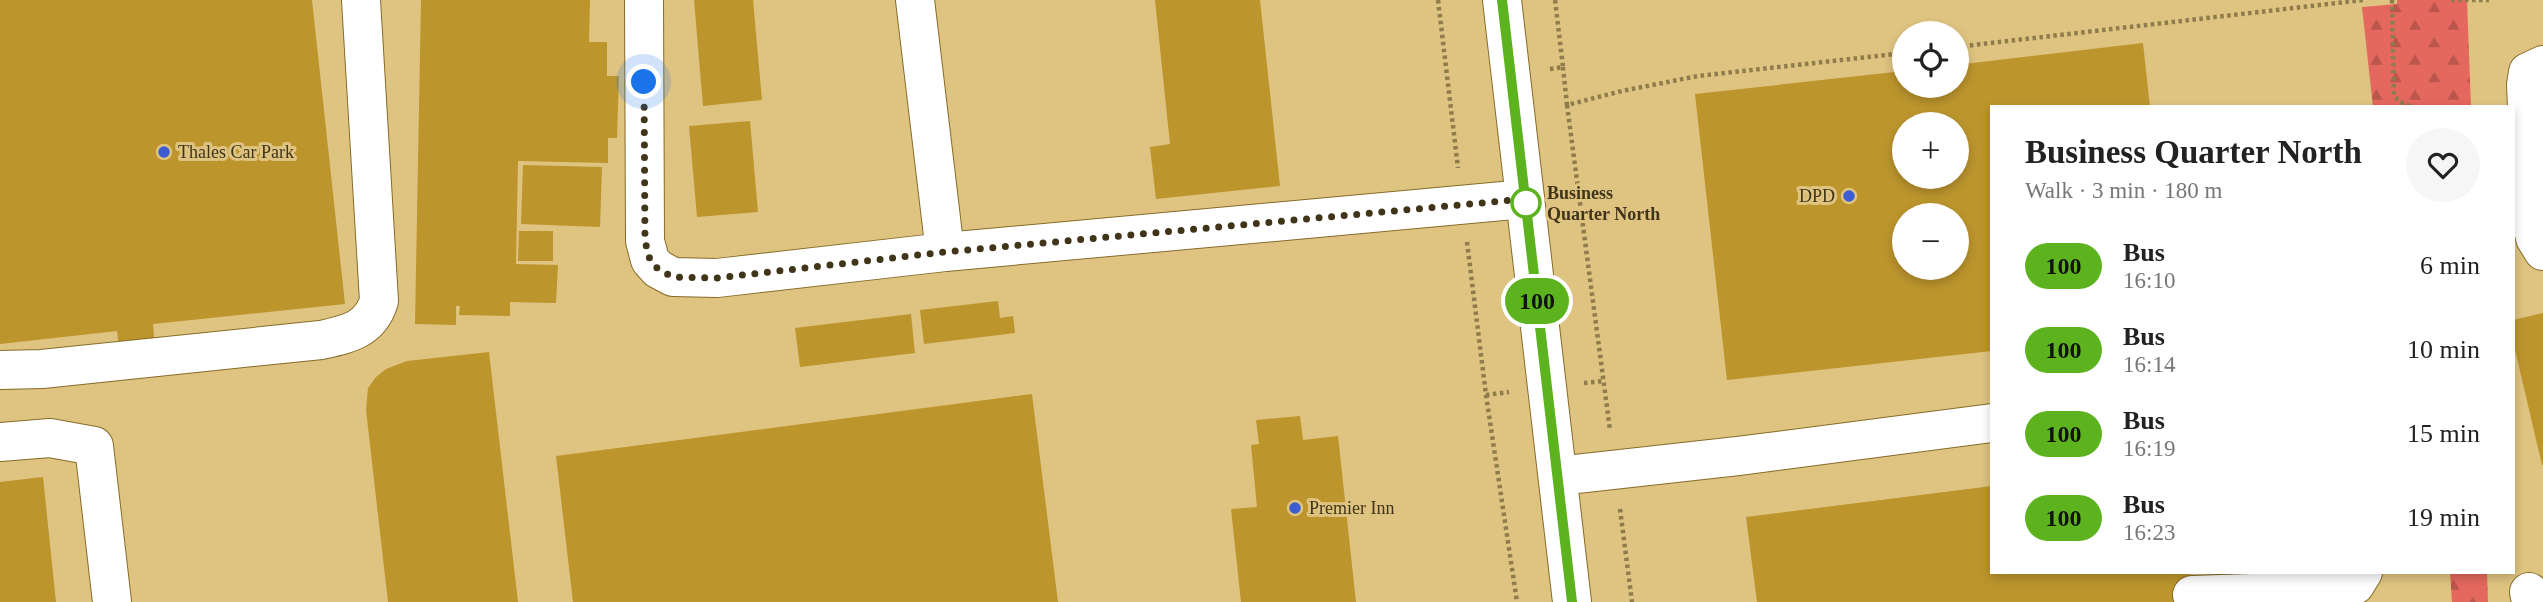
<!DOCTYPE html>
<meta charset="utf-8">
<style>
body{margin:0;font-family:"Times New Roman",serif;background:#f6f6f6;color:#222;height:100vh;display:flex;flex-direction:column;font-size:26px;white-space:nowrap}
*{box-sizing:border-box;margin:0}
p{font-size:23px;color:#767676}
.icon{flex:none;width:38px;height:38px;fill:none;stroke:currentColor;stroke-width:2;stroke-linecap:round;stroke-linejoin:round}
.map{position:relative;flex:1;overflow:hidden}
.side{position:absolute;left:1990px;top:105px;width:525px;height:469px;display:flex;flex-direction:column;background:#fff;border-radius:0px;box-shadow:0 4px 10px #0003}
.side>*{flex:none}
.badge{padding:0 14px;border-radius:23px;font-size:24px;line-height:46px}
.controls{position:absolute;left:1892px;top:21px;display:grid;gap:14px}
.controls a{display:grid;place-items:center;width:77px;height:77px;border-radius:50%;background:#fff;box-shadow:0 4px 10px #0003;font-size:35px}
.you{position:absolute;width:35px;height:35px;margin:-18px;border:5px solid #fff;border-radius:50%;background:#1a73e8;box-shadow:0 0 0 10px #1a73e833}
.map>.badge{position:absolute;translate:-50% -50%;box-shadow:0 0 0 4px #fff}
.round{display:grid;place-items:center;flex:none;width:74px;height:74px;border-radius:37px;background:#f6f6f6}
.overview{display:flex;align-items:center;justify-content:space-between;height:119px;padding:0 35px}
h1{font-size:33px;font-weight:700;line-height:52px}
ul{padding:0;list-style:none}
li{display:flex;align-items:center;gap:21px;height:84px;padding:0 35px}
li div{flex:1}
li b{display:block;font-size:26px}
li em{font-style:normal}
li .badge{min-width:77px;font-weight:700;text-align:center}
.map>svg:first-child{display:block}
</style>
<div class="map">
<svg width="2543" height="602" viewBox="0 0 2543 602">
<defs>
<pattern id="forest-firs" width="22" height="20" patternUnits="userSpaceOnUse" patternTransform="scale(1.75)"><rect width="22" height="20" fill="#e4685d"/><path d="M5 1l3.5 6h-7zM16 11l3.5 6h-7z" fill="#ba564c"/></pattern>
</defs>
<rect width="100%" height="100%" fill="#dfc380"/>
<!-- forest -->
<g fill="url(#forest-firs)">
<path d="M 2397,0 L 2467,0 L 2471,107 L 2373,107 L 2362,7 L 2397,4 Z"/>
<path d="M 2450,572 L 2487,572 L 2488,602 L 2452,602 Z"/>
</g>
<!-- building -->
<g fill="#bc952d" fill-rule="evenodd">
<path d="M 0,0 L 312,0 L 345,304 L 153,324 L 155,347 L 119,350 L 117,331 L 0,344 Z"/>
<path d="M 421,0 L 590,0 L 589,42 L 607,42 L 607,76 L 619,76 L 617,138 L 608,138 L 608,163 L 518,161 L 516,264 L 558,265 L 556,303 L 510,302 L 510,316 L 459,315 L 460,306 L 456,306 L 456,325 L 415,324 Z"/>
<path d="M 694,0 L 753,0 L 762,100 L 703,106 Z"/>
<path d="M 1155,0 L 1260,0 L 1280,186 L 1156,199 L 1150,147 L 1170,144 Z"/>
<path d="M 2143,43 L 2150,107 L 1992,107 L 1992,351 L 1727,380 L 1695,94 L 1904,71 L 1904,86 L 1956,86 L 1956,65 ZM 1904,124 L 1956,124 L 1956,177 L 1904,177 ZM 1904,215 L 1956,215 L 1956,268 L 1904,268 Z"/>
<path d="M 750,121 L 758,212 L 697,217 L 689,126 Z"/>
<path d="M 523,165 L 602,167 L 600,227 L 521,224 Z"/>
<path d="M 519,231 L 553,231 L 553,261 L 518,261 Z"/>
<path d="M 998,301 L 1000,318 L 1013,316 L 1015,333 L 924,344 L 920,310 Z"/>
<path d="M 2543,313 L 2543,465 L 2542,465 L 2513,341 L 2513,320 Z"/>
<path d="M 911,314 L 915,353 L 800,367 L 795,328 Z"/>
<path d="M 489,352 L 518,602 L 388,602 L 366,410 L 368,388 L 376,377 L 386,369 L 407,361 Z"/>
<path d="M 1032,394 L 1058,602 L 573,602 L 556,456 Z"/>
<path d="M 1300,416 L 1303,440 L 1338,436 L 1356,602 L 1241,602 L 1231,509 L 1257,507 L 1251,445 L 1259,444 L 1256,420 Z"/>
<path d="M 43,477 L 56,602 L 0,602 L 0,482 Z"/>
<path d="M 1992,486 L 1992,572 L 2190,572 L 2193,602 L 1757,602 L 1746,517 Z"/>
</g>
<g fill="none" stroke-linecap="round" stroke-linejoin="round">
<defs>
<g id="minor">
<path d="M 644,0 L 645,241 L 650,260 L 658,269 L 673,277 L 717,278 L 945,252 L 1525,199"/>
<path d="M 915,0 L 945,252"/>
<path d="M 1502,0 L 1572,602"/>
<path d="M 2543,65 L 2528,72 L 2526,85 L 2533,229 L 2535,238 L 2543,251"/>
<path d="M 0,370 L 42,369 L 321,340 C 348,334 370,330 379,301 L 361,0"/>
<path d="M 0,442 L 50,438 L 94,446 L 112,602"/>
<path d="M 1558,476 L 1738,456 L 1992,423"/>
<path d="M 2529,592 L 2531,602"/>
<path d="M 2192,595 L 2344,590 L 2355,585 L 2363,572"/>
</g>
</defs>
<!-- minor casing -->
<use href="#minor" stroke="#866c29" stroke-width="40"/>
<!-- path -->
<g stroke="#8f7b4c" stroke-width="4.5" stroke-dasharray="3.5 3.5" stroke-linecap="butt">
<path d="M 1438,0 L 1458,168"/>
<path d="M 2392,0 L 2394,96 L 2400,102 L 2412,107"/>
<path d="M 2451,0 L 2489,0"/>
<path d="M 1956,47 L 2363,0"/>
<path d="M 1563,67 L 1567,105 L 1622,91 L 1698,76 L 1904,53"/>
<path d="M 1550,69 L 1563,67 L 1555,0"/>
<path d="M 1567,105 L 1610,430"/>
<path d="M 1467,242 L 1486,395 L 1517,602"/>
<path d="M 1584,383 L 1604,381"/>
<path d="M 1486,395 L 1509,392"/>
<path d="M 1620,509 L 1632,602"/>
</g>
<!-- minor -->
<use href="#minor" stroke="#fff" stroke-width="38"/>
</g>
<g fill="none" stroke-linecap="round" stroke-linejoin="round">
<defs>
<path id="line" d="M 1502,0 L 1572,602"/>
</defs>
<!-- line casing -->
<use href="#line" stroke="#fff" stroke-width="16"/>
<!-- line -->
<use href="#line" stroke="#5cb31e" stroke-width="10"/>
<!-- walk -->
<path stroke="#413519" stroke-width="7" stroke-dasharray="0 12.6" d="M 644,82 L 645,241 L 650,260 L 658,269 L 673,277 L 717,278 L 945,252 L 1525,199 L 1526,203"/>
</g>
<!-- markers -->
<g fill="#3c5dcf" stroke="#dfc380" stroke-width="2.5">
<circle cx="164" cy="152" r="7"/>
<circle cx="1849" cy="196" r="7"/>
<circle cx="1295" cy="508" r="7"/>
</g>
<circle fill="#fff" stroke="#5cb31e" stroke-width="3.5" cx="1526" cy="203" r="14"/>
<g text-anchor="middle" stroke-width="6" stroke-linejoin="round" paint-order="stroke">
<!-- poi labels -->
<g font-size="18" fill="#413519" stroke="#dfc380" text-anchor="start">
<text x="178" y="158">Thales Car Park</text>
<text x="1835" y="202" text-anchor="end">DPD</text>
<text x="1309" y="514">Premier Inn</text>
</g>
<!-- stop labels -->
<g font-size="18" font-weight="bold" fill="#413519" stroke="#dfc380" text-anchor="start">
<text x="1547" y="199">Business<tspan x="1547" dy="21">Quarter North</tspan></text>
</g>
</g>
</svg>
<div class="controls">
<a><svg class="icon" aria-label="locate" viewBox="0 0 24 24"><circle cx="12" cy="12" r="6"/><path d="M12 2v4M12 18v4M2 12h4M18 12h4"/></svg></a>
<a>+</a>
<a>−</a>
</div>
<div class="you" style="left:644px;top:82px"></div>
<b class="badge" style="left:1537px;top:301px;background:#5cb31e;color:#111">100</b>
<section class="side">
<div class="overview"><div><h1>Business Quarter North</h1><p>Walk · 3 min · 180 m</p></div><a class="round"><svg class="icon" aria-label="heart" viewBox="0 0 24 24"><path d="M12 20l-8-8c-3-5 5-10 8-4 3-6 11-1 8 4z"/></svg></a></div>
<ul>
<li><span class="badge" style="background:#5cb31e;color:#111">100</span><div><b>Bus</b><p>16:10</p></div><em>6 min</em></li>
<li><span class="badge" style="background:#5cb31e;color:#111">100</span><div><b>Bus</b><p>16:14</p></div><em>10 min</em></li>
<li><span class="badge" style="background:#5cb31e;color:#111">100</span><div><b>Bus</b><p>16:19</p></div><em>15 min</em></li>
<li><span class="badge" style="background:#5cb31e;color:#111">100</span><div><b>Bus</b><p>16:23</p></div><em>19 min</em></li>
</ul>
</section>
</div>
